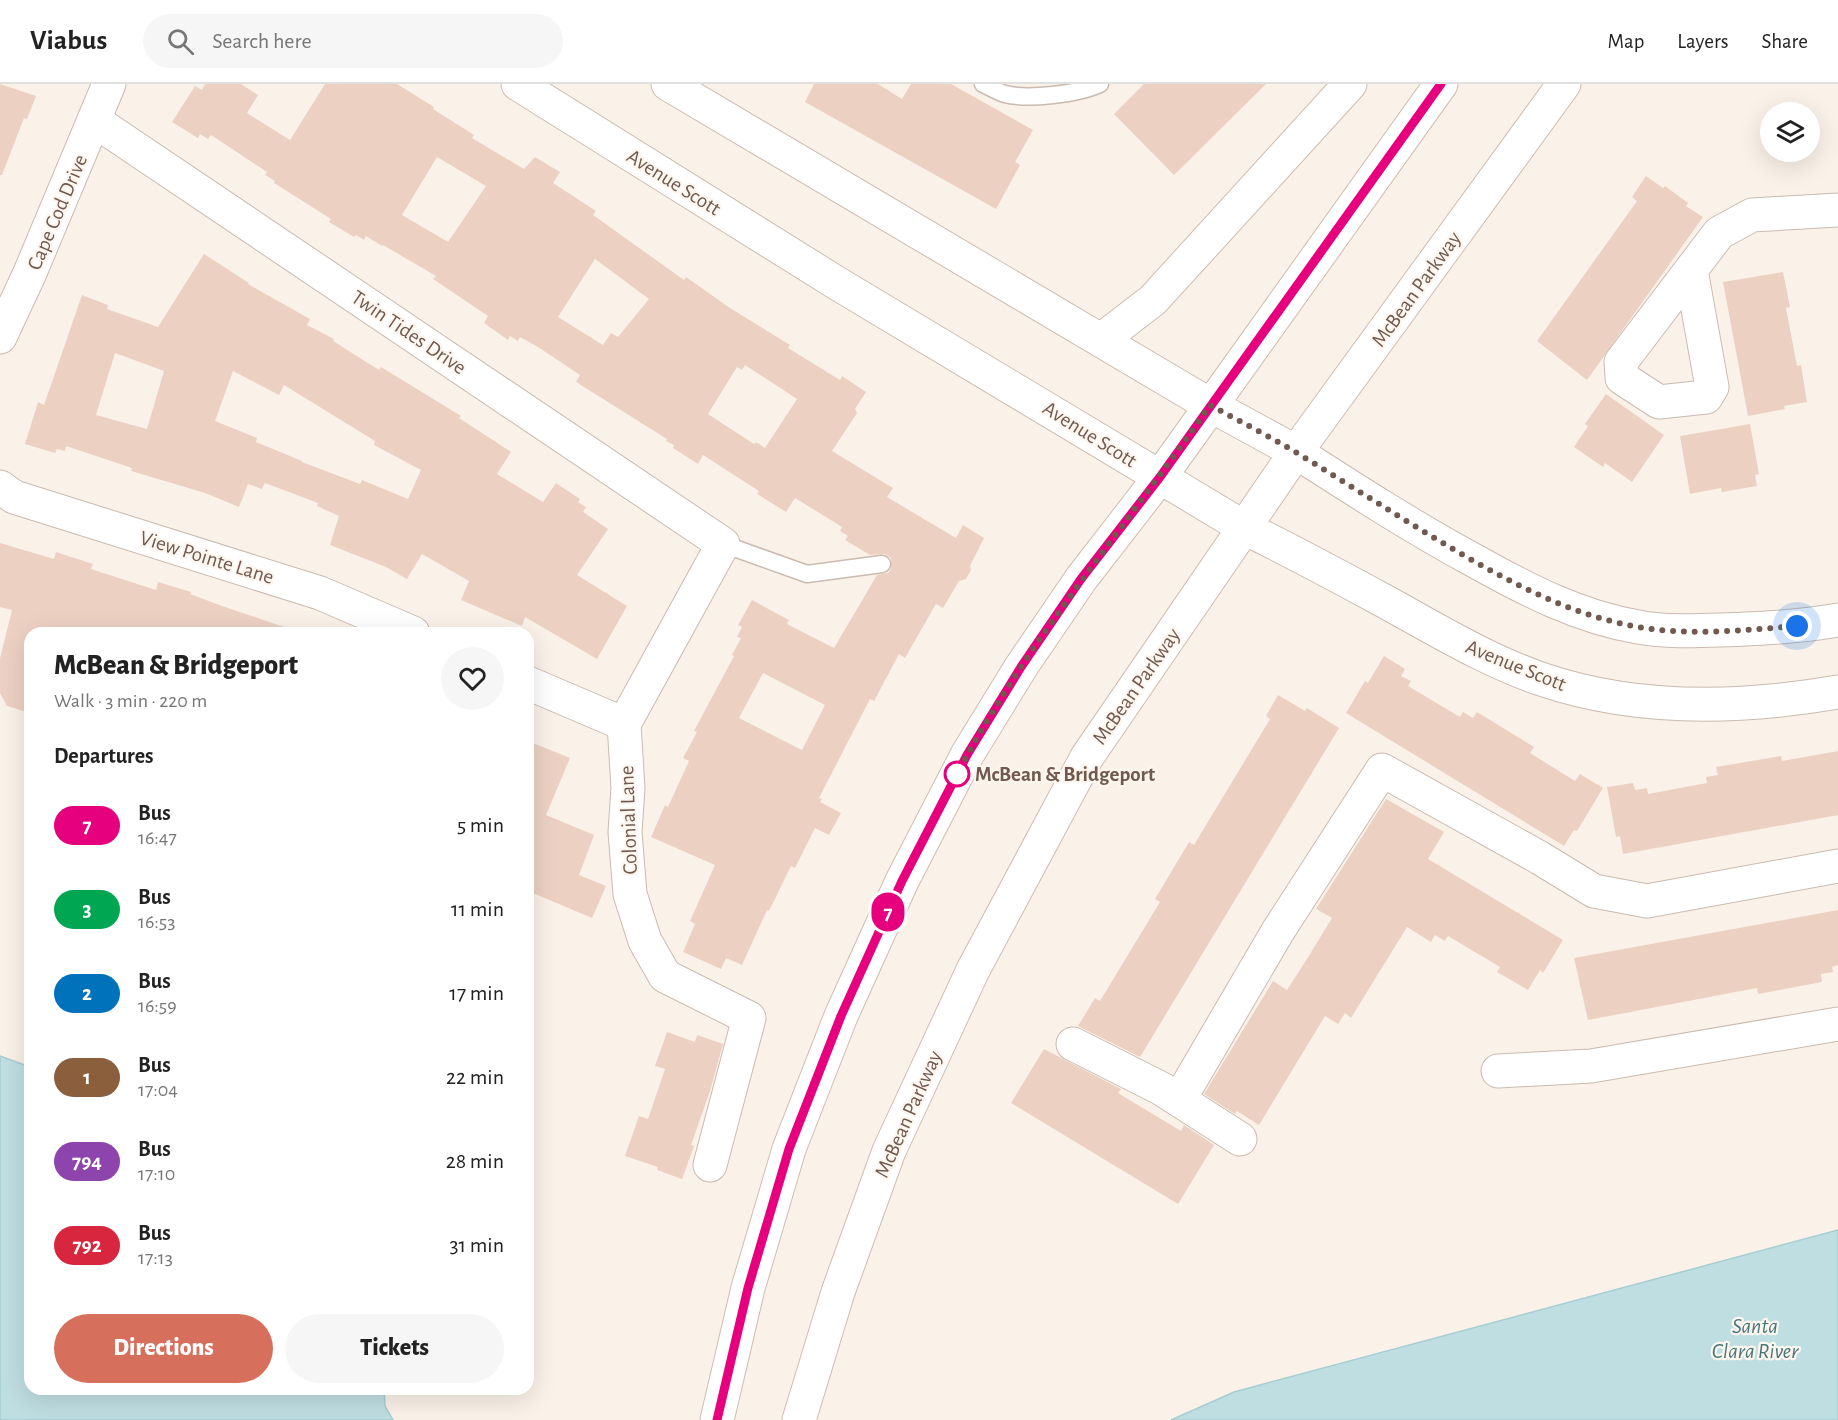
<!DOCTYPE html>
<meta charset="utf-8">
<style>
body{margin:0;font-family:"Alegreya Sans",sans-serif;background:#f6f6f6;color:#222;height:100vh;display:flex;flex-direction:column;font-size:22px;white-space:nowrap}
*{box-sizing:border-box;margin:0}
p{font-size:20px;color:#767676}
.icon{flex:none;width:33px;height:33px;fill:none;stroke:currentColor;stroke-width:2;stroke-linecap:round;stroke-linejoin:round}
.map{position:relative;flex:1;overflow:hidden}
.sheet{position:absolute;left:24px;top:543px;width:510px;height:768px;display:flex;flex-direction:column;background:#fff;border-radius:18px;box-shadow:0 6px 24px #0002}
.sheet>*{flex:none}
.badge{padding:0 12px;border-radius:20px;font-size:21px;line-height:39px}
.tools{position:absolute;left:1760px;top:18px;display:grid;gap:12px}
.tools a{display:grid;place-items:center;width:60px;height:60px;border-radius:50%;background:#fff;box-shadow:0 6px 24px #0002;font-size:30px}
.you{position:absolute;width:30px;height:30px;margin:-15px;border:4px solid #fff;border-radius:50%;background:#1a73e8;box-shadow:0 0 0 9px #1a73e833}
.map>.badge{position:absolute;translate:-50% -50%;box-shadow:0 0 0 3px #fff}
h2{padding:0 30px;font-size:22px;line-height:54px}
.round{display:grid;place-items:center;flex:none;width:63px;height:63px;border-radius:32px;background:#f6f6f6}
.overview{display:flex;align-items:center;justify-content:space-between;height:102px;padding:0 30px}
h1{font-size:28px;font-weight:800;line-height:45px}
.button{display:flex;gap:12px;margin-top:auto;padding:12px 30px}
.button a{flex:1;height:69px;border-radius:36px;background:#d6705c;color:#fff;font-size:24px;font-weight:800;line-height:69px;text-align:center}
.button a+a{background:#f6f6f6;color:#222}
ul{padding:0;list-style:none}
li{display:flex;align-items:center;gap:18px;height:84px;padding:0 30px}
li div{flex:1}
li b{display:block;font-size:22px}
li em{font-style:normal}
li .badge{min-width:66px;font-weight:700;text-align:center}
header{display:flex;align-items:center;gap:36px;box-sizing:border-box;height:84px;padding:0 30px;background:#fff;border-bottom:2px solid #e0e0e0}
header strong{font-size:28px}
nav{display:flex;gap:33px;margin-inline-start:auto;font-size:21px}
.search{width:420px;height:54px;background:#f6f6f6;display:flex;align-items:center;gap:15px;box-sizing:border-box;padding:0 21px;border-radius:33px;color:#767676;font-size:22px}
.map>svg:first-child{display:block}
</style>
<header>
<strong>Viabus</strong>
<div class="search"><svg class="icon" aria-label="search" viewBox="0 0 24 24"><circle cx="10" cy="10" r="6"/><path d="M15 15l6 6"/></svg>Search here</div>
<nav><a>Map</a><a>Layers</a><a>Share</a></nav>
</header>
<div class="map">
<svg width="1838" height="1336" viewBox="0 0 1838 1336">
<rect width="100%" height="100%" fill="#faf2e8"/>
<!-- water -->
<g fill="#bfdee2" stroke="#a6ced2" stroke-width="1.5">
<path d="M 0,972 L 30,983 L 30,1305 L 384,1305 L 385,1322 L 393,1336 L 0,1336 Z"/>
<path d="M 1838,1146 L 1838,1336 L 1171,1336 L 1234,1308 Z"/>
</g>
<!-- building -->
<g fill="#ecd1c3" fill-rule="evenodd">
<path d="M 0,0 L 36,12 L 27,35 L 24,34 L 2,91 L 0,91 Z"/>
<path d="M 205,0 L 241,0 L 258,11 L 247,29 L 290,56 L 325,0 L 397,0 L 434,23 L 433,25 L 474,51 L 472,54 L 524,85 L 535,73 L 560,88 L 553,99 L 596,127 L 593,131 L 684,196 L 686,193 L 730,224 L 790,261 L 788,264 L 840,296 L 842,292 L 866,308 L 855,325 L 857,329 L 832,367 L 893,404 L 887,413 L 956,454 L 963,441 L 984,454 L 970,482 L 971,486 L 966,495 L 959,497 L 943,524 L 936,520 L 905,574 L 899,570 L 874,617 L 870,615 L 819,714 L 822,715 L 820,718 L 841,729 L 829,751 L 815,744 L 795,784 L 791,782 L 769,827 L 767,826 L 742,881 L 726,874 L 721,885 L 683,868 L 695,840 L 690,837 L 715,781 L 651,753 L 665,721 L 668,723 L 689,677 L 683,674 L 697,648 L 694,647 L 734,572 L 732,571 L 741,554 L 737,553 L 742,543 L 738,541 L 752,516 L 789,536 L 787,540 L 834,564 L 877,491 L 888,489 L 891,485 L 891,474 L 885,470 L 870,471 L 845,456 L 848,452 L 840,447 L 842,443 L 795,414 L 786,428 L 757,410 L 759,407 L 703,371 L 698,380 L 673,364 L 674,361 L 666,357 L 667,355 L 576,298 L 580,291 L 538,263 L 520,253 L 518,257 L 510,252 L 508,256 L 484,239 L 488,232 L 433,195 L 436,192 L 383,161 L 382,162 L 366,152 L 364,156 L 356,151 L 354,153 L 329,138 L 331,135 L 274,99 L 275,97 L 265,91 L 267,88 L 211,51 L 208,55 L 200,50 L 198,54 L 172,38 L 195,2 L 202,6 ZM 437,73 L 486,102 L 448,158 L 402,131 ZM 595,175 L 649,215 L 618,253 L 611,249 L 603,261 L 558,233 ZM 745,281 L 797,315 L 765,364 L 756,358 L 754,360 L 708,330 L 737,283 L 742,286 ZM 763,589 L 825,621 L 802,666 L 739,634 Z"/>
<path d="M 814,0 L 878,0 L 902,15 L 911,0 L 951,0 L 1033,46 L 1015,78 L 1020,81 L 996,125 L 805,18 Z"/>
<path d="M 1144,0 L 1266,0 L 1174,91 L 1114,30 Z"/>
<path d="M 1646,92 L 1663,104 L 1665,102 L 1688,119 L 1686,122 L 1703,133 L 1587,296 L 1537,257 L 1637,117 L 1632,113 Z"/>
<path d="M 204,170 L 249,199 L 248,200 L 310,235 L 307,241 L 334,255 L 333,257 L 379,286 L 381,283 L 461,332 L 459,334 L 511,368 L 497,390 L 543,418 L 556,399 L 580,415 L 578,418 L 586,423 L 583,428 L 608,445 L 577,491 L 627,522 L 597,575 L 525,533 L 522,542 L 461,516 L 469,497 L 422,470 L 407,495 L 386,483 L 330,461 L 339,432 L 317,422 L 318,419 L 265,399 L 262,405 L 248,400 L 239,423 L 205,409 L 131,387 L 132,384 L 66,362 L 65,367 L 57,365 L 55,369 L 25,360 L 38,318 L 44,321 L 82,211 L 108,221 L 107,225 L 158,243 ZM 115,269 L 164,287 L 147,345 L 96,331 ZM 233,287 L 279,311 L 284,301 L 375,357 L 374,361 L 421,386 L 408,415 L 362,396 L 360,400 L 302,378 L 302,377 L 256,358 L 257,354 L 215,337 Z"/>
<path d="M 1783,188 L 1790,223 L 1786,224 L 1797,282 L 1801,281 L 1807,318 L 1784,322 L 1785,325 L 1748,332 L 1723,198 Z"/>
<path d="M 1606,310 L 1664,351 L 1632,398 L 1605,379 L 1603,383 L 1574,363 L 1588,342 L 1585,340 Z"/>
<path d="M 1750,340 L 1759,390 L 1755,391 L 1757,402 L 1722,408 L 1721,404 L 1690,410 L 1680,352 Z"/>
<path d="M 0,459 L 54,475 L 56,468 L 93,480 L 91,485 L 156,506 L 158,498 L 191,508 L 190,510 L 222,522 L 287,544 L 287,549 L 30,549 L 30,629 L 7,622 L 0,609 L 0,574 L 12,526 L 0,523 Z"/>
<path d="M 1384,572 L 1405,585 L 1401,592 L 1411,597 L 1408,602 L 1460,633 L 1463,628 L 1473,634 L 1477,628 L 1534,663 L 1530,669 L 1575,697 L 1580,690 L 1603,704 L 1577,747 L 1574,746 L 1564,762 L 1346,629 L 1365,597 L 1368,599 Z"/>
<path d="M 1278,611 L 1305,627 L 1307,624 L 1339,644 L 1140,973 L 1078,942 L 1095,914 L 1100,917 L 1160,818 L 1155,815 L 1189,758 L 1194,761 L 1270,635 L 1266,632 Z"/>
<path d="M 528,657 L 570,674 L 546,731 L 594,751 L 579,791 L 606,802 L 592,834 L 528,807 Z"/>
<path d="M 1838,667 L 1838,731 L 1623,770 L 1620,752 L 1616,753 L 1607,703 L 1633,699 L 1635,706 L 1647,704 L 1648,710 L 1707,699 L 1706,693 L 1718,691 L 1716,683 L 1781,672 L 1782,677 Z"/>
<path d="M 1386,715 L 1444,748 L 1428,775 L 1563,856 L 1543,889 L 1540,886 L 1528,906 L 1497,888 L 1500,883 L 1448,852 L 1445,857 L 1435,851 L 1431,858 L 1407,843 L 1351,934 L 1345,929 L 1338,940 L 1325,932 L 1259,1041 L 1237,1027 L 1235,1030 L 1204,1010 L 1273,897 L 1287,906 L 1305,878 L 1332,834 L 1316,825 Z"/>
<path d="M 1838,826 L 1838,881 L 1832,883 L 1833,888 L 1821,890 L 1822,898 L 1758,910 L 1757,904 L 1588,936 L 1574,874 Z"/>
<path d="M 667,948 L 695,958 L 697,951 L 723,960 L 710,1007 L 691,1061 L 694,1062 L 682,1095 L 657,1086 L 658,1083 L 625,1072 L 639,1032 L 648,1035 L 665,985 L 655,982 Z"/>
<path d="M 1044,965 L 1121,1005 L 1118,1009 L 1181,1047 L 1184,1041 L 1214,1061 L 1178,1120 L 1011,1019 Z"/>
</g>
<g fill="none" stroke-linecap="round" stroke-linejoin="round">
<defs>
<g id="lane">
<path d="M 983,0 C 990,3 998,8 1005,10 C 1028,16 1078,10 1100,0"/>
<path d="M 723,460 L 807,490 L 882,480"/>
</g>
<g id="street">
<path d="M 95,37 L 723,460 L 624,640 L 628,704 L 625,748 L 630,810 L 645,857 L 665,892 L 749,934 L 710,1081"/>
<path d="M 1691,186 L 1712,303 L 1706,313 L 1659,318 L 1622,294 L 1621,278 L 1719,149 L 1752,131 L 1838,126"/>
<path d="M 0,253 L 29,191 L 109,0"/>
<path d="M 1296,368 C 1355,406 1414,444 1475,477 C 1527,506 1579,533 1638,543 C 1665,548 1693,547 1720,546 C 1759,545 1799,543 1838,536"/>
<path d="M 0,403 L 14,413 L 320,509 L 413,549"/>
<path d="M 1245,444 C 1293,468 1340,493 1386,518 C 1437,546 1486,576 1541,595 C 1637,628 1740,625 1838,608"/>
<path d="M 528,599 L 624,640"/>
<path d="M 1073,960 L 1162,1005 L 1240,1055"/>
<path d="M 1498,987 L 1591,982 L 1838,940"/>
<path d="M 1179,1016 L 1278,847 L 1382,686 L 1540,774 L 1594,807 L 1647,817 L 1838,782"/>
</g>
<g id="secondary">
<path d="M 518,0 L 835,198 L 1245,444"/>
<path d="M 668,0 L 1210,321 L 1296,368"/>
<path d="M 1101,256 L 1153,216 L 1350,0"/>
<path d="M 717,1336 L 748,1204 L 789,1065 L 841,932 L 902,797 L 967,671 L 1021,583 L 1081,495 L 1160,393 L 1441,0"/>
<path d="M 799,1336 L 838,1208 L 889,1067 L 973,886 L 1087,673 L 1296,368 L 1564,0"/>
</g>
</defs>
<!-- lane casing -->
<use href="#lane" stroke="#cbbaaf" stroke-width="19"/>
<!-- street casing -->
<use href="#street" stroke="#cbbaaf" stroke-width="35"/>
<!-- secondary casing -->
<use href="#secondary" stroke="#cfbcb0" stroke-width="35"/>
<!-- lane -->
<use href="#lane" stroke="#fff" stroke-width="16"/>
<!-- street -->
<use href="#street" stroke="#fff" stroke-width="33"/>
<!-- secondary -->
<use href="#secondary" stroke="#fff" stroke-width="33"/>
</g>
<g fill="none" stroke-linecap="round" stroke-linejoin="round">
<defs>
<path id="line" d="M 717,1336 L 748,1204 L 789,1065 L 841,932 L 902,797 L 967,671 L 1021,583 L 1081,495 L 1160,393 L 1441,0"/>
</defs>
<!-- line casing -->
<use href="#line" stroke="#fff" stroke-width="14"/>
<!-- line -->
<use href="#line" stroke="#e6007e" stroke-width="9"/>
<!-- walk -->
<path stroke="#71594f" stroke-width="6" stroke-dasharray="0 10.8" d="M 957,690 L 956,692 C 1026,558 1125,444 1210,321 C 1239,337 1269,352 1297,369 C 1358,406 1417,445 1479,480 C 1529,508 1581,533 1638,543 C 1690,552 1745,546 1797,542"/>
</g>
<!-- markers -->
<circle fill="#fff" stroke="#e6007e" stroke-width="3" cx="957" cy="690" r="12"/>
<g text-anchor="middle" stroke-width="4.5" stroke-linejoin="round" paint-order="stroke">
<!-- street labels -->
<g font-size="21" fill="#71594f" stroke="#fdf6ee">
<text transform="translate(674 98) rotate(32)" y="7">Avenue Scott</text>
<text transform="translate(57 128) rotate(-67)" y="7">Cape Cod Drive</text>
<text transform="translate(1416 205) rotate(-54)" y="7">McBean Parkway</text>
<text transform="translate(409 248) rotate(34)" y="7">Twin Tides Drive</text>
<text transform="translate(1090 350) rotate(32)" y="7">Avenue Scott</text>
<text transform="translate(207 473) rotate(17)" y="7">View Pointe Lane</text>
<text transform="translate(1516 581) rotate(22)" y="7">Avenue Scott</text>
<text transform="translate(1136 602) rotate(-55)" y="7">McBean Parkway</text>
<text transform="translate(628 736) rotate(-92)" y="7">Colonial Lane</text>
<text transform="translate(908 1030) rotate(-66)" y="7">McBean Parkway</text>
</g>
<!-- stop labels -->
<g font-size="21" font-weight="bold" fill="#71594f" stroke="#fdf6ee" text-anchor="start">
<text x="975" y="697">McBean &amp; Bridgeport</text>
</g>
<!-- water labels -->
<g font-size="22" font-style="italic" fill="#48767b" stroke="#fdf6ee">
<text x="1755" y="1249">Santa<tspan x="1755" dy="25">Clara River</tspan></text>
</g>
</g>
</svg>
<div class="tools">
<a><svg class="icon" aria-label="layers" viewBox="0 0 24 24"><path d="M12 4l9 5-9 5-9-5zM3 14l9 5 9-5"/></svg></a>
</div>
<div class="you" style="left:1797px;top:542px"></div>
<b class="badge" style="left:888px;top:828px;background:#e6007e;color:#fff">7</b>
<section class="sheet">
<div class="overview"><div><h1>McBean &amp; Bridgeport</h1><p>Walk · 3 min · 220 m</p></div><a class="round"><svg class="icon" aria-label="heart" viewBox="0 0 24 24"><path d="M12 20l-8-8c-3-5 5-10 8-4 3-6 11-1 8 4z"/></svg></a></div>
<h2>Departures</h2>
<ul>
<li><span class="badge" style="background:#e6007e;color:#fff">7</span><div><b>Bus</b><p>16:47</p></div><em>5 min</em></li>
<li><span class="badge" style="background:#00a651;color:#fff">3</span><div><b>Bus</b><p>16:53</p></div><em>11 min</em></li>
<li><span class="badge" style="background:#0072bc;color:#fff">2</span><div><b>Bus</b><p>16:59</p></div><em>17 min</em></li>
<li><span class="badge" style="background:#8b5e3c;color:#fff">1</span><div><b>Bus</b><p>17:04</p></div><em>22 min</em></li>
<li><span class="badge" style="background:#8e44ad;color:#fff">794</span><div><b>Bus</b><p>17:10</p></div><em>28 min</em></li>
<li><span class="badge" style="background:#d7263d;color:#fff">792</span><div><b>Bus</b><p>17:13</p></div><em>31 min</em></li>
</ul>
<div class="button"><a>Directions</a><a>Tickets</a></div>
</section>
</div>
